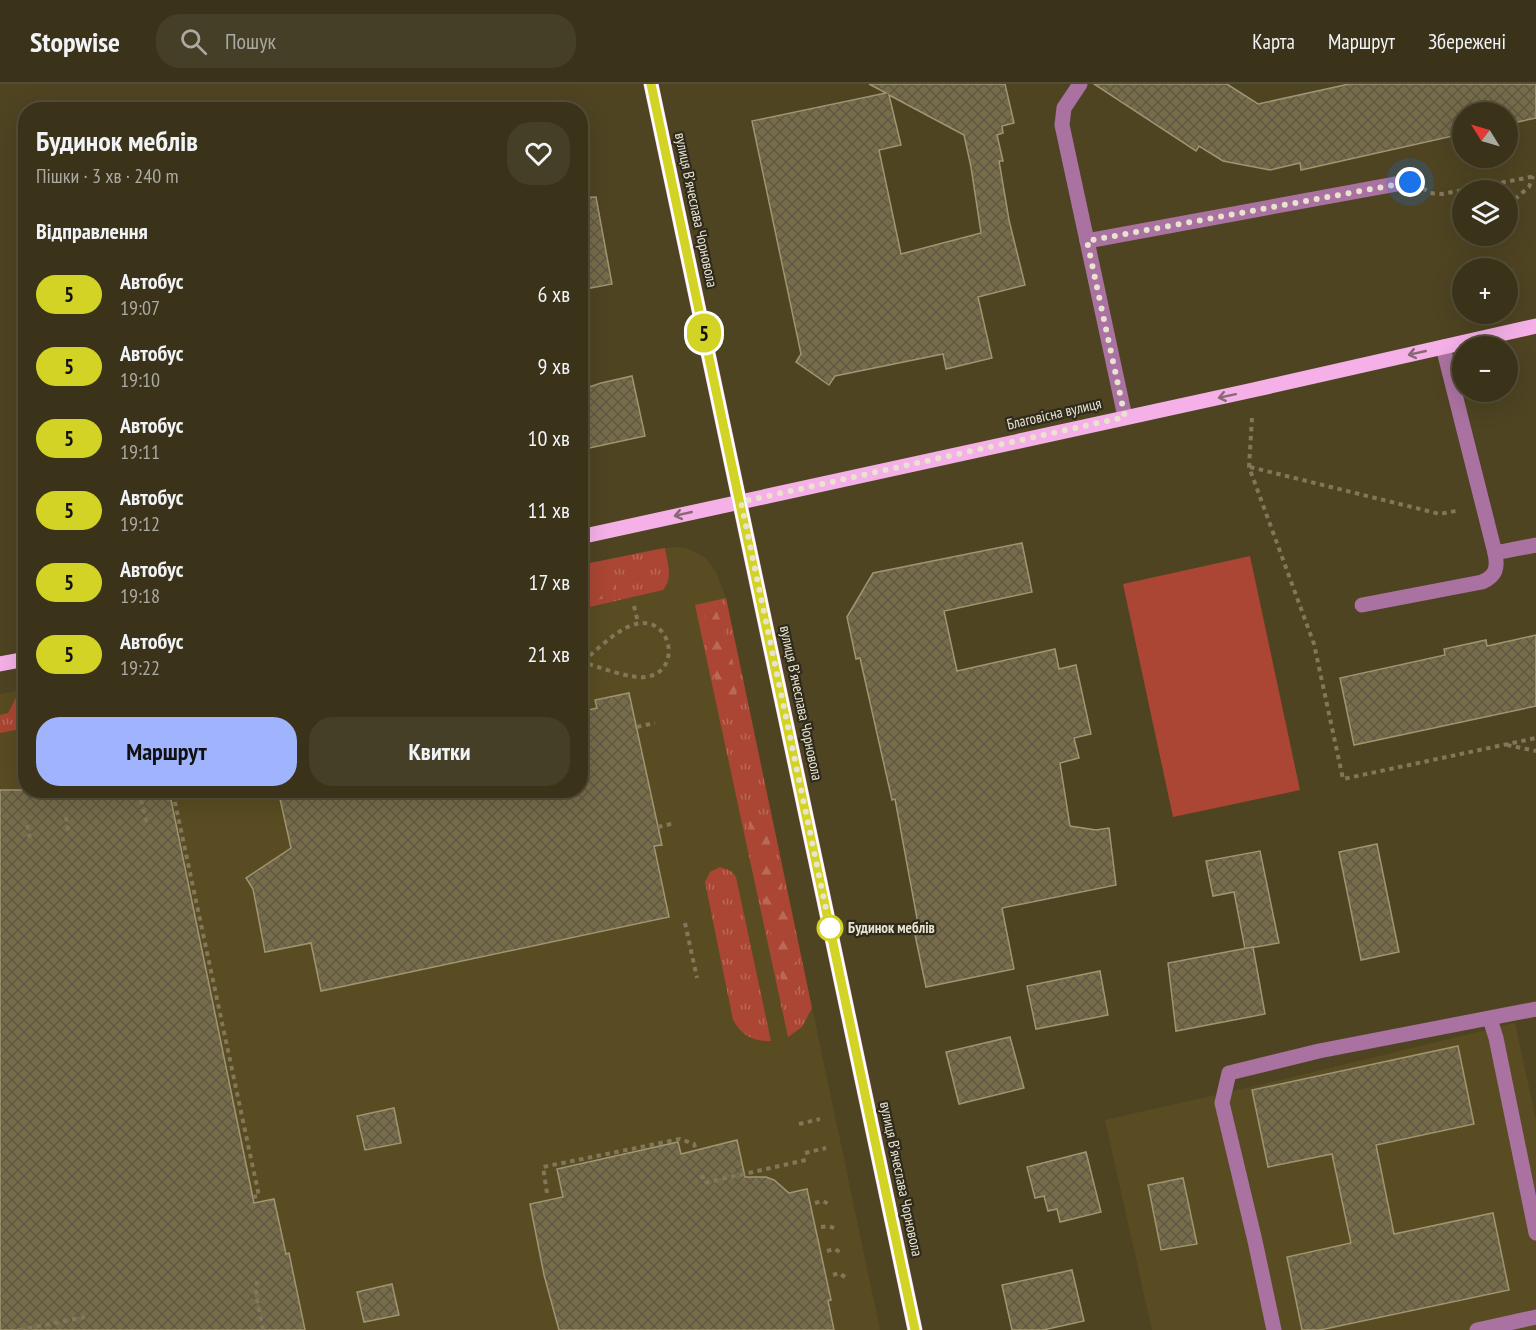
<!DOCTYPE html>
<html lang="uk">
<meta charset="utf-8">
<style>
body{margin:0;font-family:"PT Sans Narrow",sans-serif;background:#453f27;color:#f1f3f6;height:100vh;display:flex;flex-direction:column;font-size:22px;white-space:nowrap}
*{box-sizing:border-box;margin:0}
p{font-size:20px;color:#abaaa2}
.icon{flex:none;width:33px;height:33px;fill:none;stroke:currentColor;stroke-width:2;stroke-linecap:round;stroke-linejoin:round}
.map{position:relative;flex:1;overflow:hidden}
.details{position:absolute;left:18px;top:18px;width:570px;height:696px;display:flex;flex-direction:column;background:#3a331a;border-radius:24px;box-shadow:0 6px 24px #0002,0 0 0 2px #544e39}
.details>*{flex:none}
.badge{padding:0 12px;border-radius:20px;font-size:21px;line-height:39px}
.needle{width:39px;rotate:307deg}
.tools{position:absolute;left:1452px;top:18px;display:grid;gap:12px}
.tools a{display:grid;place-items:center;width:66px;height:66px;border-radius:50%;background:#3a331a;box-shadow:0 6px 24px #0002,0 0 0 2px #544e39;font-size:30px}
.you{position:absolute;width:30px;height:30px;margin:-15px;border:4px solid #fff;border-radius:50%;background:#1a73e8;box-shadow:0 0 0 9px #1a73e833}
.map>.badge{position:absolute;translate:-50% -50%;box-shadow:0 0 0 3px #fff}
h2{padding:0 18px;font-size:22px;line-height:54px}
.round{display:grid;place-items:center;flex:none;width:63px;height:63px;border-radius:24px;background:#453f27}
.summary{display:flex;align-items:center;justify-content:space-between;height:102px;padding:0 18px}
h1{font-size:28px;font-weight:800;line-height:45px}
.button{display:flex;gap:12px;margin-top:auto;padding:12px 18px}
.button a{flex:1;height:69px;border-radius:24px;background:#a0b3fd;color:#111;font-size:24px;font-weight:800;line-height:69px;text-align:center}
.button a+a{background:#453f27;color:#f1f3f6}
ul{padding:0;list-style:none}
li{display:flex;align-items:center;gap:18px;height:72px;padding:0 18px}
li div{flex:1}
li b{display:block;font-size:22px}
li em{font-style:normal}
li .badge{min-width:66px;font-weight:700;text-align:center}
header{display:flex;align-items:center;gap:36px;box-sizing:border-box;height:84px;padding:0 30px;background:#3a331a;border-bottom:2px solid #544e39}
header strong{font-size:28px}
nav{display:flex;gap:33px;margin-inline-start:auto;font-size:21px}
.search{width:420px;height:54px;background:#453f27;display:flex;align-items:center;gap:15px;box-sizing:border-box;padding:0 21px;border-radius:24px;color:#abaaa2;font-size:22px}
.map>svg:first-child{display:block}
</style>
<header>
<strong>Stopwise</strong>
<div class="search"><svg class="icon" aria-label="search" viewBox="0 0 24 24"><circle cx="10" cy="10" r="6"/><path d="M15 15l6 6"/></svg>Пошук</div>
<nav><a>Карта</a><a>Маршрут</a><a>Збережені</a></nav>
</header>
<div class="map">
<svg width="1536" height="1246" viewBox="0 0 1536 1246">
<defs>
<pattern id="grass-tufts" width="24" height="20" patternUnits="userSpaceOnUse" patternTransform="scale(1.5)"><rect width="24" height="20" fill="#aa4633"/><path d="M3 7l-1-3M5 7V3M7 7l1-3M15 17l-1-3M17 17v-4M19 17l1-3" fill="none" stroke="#ba6959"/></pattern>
<pattern id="forest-firs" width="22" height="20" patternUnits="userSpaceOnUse" patternTransform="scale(1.5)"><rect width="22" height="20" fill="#aa4633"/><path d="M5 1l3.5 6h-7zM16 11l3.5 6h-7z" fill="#ba6959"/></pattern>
<pattern id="building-cross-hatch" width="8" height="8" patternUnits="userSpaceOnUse" patternTransform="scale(1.5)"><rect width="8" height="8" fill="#776c49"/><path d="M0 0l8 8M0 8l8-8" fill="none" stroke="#5e5844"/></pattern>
</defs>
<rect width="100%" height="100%" fill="#4e4422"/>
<!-- built -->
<g fill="#594c22">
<path d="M 675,463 L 686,464 L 706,474 L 717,490 L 726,514 L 880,1246 L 0,1246 L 0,610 L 25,605 L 26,706 L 580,706 L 581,481 L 654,465 Z"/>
<path d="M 1515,939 L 1536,1036 L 1536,1246 L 1152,1246 L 1105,1036 L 1264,1000 Z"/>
</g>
<!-- grass -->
<g fill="url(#grass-tufts)">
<path d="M 665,464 C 667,478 674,494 663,506 L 581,525 L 580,481 Z"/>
<path d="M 726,514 L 812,924 L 802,943 L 788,953 L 695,521 Z"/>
<path d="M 25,605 L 25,644 L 0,649 L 0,631 L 8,629 L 20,606 Z"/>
<path d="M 720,783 L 731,787 L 736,793 L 771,957 C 754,958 741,951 733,936 L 705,798 L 710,788 Z"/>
</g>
<!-- forest -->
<g fill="url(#forest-firs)">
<path d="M 609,495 L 616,500 L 616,507 C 607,517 593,516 581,518 L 581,496 Z"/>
<path d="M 706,527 L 717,528 C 726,550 743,603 734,624 L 726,627 L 723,626 L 720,617 L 707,557 L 705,531 Z"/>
<path d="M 754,727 C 774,742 795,869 800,898 L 800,905 L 791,908 L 784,904 L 775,874 L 748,735 L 748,728 Z"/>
</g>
<!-- park -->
<path fill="#aa4633" d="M 1250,472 L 1300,706 L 1173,733 L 1123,500 Z"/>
<!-- building -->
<g fill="url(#building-cross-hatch)" stroke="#a09571" stroke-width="1.5" fill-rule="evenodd">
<path d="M 869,0 L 1005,0 L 1014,39 L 1002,42 L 1003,49 L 997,51 L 1003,77 L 999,77 L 1009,136 L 1025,201 L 978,213 L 992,274 L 946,285 L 943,270 L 835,292 L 829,301 L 796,278 L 801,270 L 752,37 L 886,9 ZM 889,11 L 964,51 L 971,83 L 981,149 L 901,170 L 879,66 L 901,61 Z"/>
<path d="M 1094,0 L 1227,0 L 1258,20 L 1349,0 L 1536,0 L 1536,34 L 1508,40 L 1508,28 L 1462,28 L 1462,50 L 1301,86 L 1300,79 L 1270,86 L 1223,77 L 1199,62 L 1196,67 Z"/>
<path d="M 596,113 L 612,200 L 580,206 L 580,114 Z"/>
<path d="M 632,292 L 645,352 L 580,366 L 580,306 L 601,299 Z"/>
<path d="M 1022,459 L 1032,508 L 944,527 L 957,587 L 1055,565 L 1059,585 L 1076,581 L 1091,650 L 1074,654 L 1079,674 L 1060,679 L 1070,742 L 1096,746 L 1109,744 L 1116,801 L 1002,824 L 1014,885 L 926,903 L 914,846 L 919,845 L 895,715 L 892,716 L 860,574 L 856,575 L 847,533 L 873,489 Z"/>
<path d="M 1536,551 L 1536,622 L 1354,661 L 1340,594 L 1445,571 L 1444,565 L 1486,556 L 1487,562 Z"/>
<path d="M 629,609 L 662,761 L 654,762 L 669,833 L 321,907 L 311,859 L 265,868 L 253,805 L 246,794 L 291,764 L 278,706 L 580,706 L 580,628 L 597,624 L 595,616 Z"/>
<path d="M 0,706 L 169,706 L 254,1119 L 274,1115 L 286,1170 L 289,1169 L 305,1246 L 0,1246 Z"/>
<path d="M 1377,760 L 1399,868 L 1361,876 L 1339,768 Z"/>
<path d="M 1260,767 L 1279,859 L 1245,865 L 1234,808 L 1213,812 L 1206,777 Z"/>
<path d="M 1253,863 L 1265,930 L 1176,947 L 1168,879 Z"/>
<path d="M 1100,887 L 1108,931 L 1036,945 L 1027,902 Z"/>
<path d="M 1010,953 L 1024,1004 L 959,1020 L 946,968 Z"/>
<path d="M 1458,962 L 1474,1040 L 1376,1061 L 1394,1150 L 1493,1129 L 1509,1206 L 1320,1246 L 1302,1246 L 1287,1173 L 1351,1159 L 1332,1070 L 1268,1083 L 1252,1006 Z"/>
<path d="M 394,1024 L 401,1059 L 365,1066 L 357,1032 Z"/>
<path d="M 737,1056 L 745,1093 L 766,1093 L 774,1096 L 789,1109 L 807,1105 L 831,1216 L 828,1217 L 834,1246 L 559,1246 L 544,1191 L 530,1120 L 563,1113 L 557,1085 L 678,1058 L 681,1070 Z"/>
<path d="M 1086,1068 L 1101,1128 L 1060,1138 L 1057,1125 L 1048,1127 L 1044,1112 L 1035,1114 L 1027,1083 Z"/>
<path d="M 1183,1094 L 1197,1160 L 1161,1166 L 1148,1101 Z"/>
<path d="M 1072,1186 L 1084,1237 L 1043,1246 L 1012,1246 L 1002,1201 Z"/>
<path d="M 392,1200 L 399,1231 L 364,1238 L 357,1208 Z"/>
</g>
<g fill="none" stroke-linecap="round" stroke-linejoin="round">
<!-- path -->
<g stroke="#81785b" stroke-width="4" stroke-dasharray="4.5 4.5" stroke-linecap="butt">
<path d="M 1423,104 L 1430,109 L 1442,110 L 1536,92"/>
<path d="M 1508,121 L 1529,103 L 1533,92"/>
<path d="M 1465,156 L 1470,152"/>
<path d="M 1252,334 L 1249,383 L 1314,560 L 1343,695 L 1536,654"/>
<path d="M 1250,383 L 1432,428 L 1439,430 L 1456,427"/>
<path d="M 634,522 L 638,539"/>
<path d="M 580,578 L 582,578 C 600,583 629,595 646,593 C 685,587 670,525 630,542 C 613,549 597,566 582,578 L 580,580"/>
<path d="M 637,643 L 655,639"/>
<path d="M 1507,661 L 1536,667"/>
<path d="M 173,709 L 259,1112 L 253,1113"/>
<path d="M 141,716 L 147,740"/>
<path d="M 66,733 L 69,751"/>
<path d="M 27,741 L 31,758"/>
<path d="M 658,743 L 675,739"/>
<path d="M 685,839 L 697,894"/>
<path d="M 799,1040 L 820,1035"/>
<path d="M 805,1069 L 826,1064"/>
<path d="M 702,1091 L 704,1099 L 806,1076"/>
<path d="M 547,1109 L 543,1083 L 680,1055 L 694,1060 L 696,1066"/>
<path d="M 815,1119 L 823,1117 L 830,1121"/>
<path d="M 821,1143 L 829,1142 L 836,1145"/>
<path d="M 827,1167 L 835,1165 L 841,1169"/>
<path d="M 833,1191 L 839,1189 L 845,1193"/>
<path d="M 257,1197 L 256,1211 L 263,1246"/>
<path d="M 19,1246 L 85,1233"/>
</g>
<!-- minor -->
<g stroke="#aa72a0" stroke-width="15">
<path d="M 1080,0 L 1064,24 L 1062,41 L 1125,333"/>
<path d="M 1087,157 L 1396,100"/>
<path d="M 1443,263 L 1495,469 L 1536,461"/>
<path d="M 1362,521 L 1482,498 C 1496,492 1498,484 1495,469"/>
<path d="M 1490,935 L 1496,954 L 1536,1149"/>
<path d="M 1274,1246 L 1255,1157 L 1222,1019 L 1229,989 L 1319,967 L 1536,925"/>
<path d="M 1477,1246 L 1536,1233"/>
</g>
<!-- major -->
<g stroke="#f4b0e7" stroke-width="15">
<path d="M 651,0 L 915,1246"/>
<path d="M 580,453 L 1253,306 L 1536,242"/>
<path d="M 0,580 L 26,575"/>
</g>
</g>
<!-- one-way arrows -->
<defs><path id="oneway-shaft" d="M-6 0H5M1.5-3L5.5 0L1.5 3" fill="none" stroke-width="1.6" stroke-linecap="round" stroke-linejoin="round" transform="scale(1.5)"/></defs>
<g stroke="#886777">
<use href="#oneway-shaft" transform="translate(1417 269) rotate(167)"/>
<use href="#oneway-shaft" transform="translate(1227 312) rotate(168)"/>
<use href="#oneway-shaft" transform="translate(683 430) rotate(167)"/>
</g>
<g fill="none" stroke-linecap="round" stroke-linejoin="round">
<defs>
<path id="line" d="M 651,0 L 915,1246"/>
</defs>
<!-- line casing -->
<use href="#line" stroke="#fff" stroke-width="14"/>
<!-- line -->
<use href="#line" stroke="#d3d325" stroke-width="9"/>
<!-- walk -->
<path stroke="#e8e2cf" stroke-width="6" stroke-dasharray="0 10.8" d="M 830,844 L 741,418 L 1125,333 L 1087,157 L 1410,98"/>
</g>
<!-- markers -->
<circle fill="#fff" stroke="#d3d325" stroke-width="3" cx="830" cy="844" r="12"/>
<g text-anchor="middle" stroke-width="4.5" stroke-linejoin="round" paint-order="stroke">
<!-- street labels -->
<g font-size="15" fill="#e8e2cf" stroke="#2f2b1c">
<text transform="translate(696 126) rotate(78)" y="5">вулиця Вʼячеслава Чорновола</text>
<text transform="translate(1054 330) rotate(-13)" y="5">Благовісна вулиця</text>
<text transform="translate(801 619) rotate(78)" y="5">вулиця Вʼячеслава Чорновола</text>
<text transform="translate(901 1095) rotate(78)" y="5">вулиця Вʼячеслава Чорновола</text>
</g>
<!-- stop labels -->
<g font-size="15" font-weight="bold" fill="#e8e2cf" stroke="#2f2b1c" text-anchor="start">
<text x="848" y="849">Будинок меблів</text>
</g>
</g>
</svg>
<div class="tools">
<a><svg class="needle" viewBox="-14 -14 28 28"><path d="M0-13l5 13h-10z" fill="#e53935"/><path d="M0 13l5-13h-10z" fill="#abaaa2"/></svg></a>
<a><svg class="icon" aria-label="layers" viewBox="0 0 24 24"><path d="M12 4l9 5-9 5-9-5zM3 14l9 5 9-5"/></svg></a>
<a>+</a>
<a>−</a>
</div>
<div class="you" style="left:1410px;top:98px"></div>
<b class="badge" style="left:704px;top:249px;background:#d3d325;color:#111">5</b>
<section class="details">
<div class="summary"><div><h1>Будинок меблів</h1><p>Пішки · 3 хв · 240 m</p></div><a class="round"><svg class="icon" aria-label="heart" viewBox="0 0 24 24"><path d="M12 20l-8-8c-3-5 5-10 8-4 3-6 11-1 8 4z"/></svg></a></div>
<h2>Відправлення</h2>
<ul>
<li><span class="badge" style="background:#d3d325;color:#111">5</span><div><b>Автобус</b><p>19:07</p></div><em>6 хв</em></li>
<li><span class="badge" style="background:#d3d325;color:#111">5</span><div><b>Автобус</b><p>19:10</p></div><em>9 хв</em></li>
<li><span class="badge" style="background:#d3d325;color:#111">5</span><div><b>Автобус</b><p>19:11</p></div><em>10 хв</em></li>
<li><span class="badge" style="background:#d3d325;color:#111">5</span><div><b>Автобус</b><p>19:12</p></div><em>11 хв</em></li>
<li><span class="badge" style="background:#d3d325;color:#111">5</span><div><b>Автобус</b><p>19:18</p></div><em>17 хв</em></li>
<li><span class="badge" style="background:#d3d325;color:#111">5</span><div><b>Автобус</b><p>19:22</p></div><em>21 хв</em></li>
</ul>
<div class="button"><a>Маршрут</a><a>Квитки</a></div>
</section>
</div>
